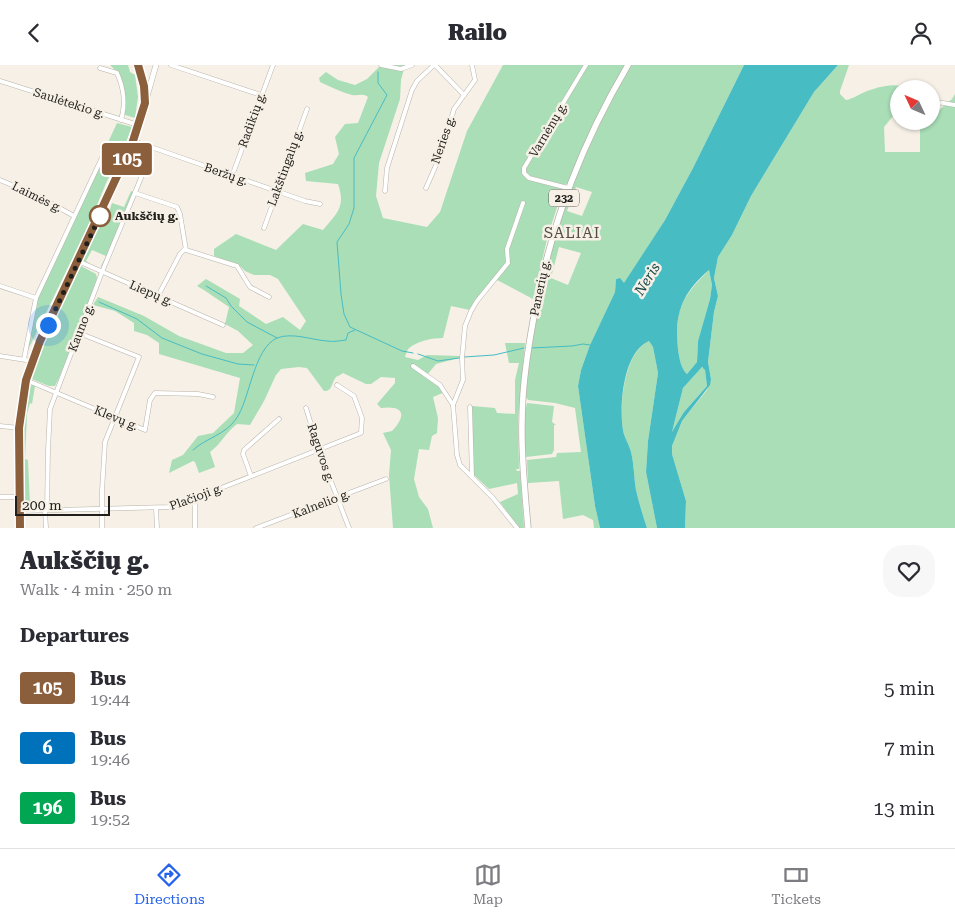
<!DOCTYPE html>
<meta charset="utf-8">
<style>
body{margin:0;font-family:"Roboto Serif",serif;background:#f7f7f7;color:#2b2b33;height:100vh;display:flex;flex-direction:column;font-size:19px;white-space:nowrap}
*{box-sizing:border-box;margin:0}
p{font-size:16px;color:#7c7c81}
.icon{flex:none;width:28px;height:28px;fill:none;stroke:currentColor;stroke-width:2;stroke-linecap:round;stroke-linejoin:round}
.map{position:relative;height:463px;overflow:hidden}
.details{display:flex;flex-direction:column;background:#fff;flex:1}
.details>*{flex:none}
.badge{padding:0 10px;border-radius:4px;font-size:18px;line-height:32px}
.needle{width:32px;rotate:314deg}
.fabs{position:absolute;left:890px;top:15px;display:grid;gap:10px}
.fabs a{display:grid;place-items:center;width:50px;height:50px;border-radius:50%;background:#fff;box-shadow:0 1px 4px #0004;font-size:25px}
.scale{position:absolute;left:15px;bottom:12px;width:95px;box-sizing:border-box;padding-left:5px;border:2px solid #211f1b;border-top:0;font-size:14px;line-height:18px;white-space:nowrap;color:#211f1b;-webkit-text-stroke:4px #f6f0e6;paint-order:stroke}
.you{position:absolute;width:25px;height:25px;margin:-12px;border:4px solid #fff;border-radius:50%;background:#1a73e8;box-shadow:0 0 0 8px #1a73e833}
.map>.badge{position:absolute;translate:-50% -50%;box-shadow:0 0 0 2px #fff}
h2{padding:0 20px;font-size:19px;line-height:45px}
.round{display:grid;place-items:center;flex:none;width:52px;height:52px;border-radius:20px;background:#f7f7f7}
.headline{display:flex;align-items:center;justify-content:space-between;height:85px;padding:0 20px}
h1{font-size:24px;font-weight:800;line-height:38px}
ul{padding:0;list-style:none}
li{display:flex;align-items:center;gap:15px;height:60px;padding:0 20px}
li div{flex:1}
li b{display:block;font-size:19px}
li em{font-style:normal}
li .badge{min-width:55px;font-weight:700;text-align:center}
header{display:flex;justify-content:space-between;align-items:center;height:65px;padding:0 20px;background:#fff;font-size:22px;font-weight:800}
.tab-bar{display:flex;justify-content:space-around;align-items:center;height:70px;border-top:1px solid #e1e1e2;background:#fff;font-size:14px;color:#7c7c81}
.tab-bar a{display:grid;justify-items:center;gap:2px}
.tab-bar .current{color:#2563eb}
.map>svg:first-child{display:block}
</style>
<header><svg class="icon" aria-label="back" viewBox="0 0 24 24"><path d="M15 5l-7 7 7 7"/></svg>Railo<svg class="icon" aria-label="person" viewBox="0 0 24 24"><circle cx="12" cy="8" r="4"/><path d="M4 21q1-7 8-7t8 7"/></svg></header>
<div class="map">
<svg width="955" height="463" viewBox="0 0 955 463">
<rect width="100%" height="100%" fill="#f6f0e6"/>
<!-- green -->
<g fill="#a9deb7" fill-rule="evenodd">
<path d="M 110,0 L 128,0 L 130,7 L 135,10 L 138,32 L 135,53 L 122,49 L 124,41 L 118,8 Z"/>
<path d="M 381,0 L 405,0 L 401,15 L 400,34 L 379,98 L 376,131 L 383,153 L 427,162 L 440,147 L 467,66 L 503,0 L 585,0 L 523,103 L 524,111 L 563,124 L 548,170 L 533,234 L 497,215 L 470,245 L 451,241 L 443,273 C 433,273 416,276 408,284 C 407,286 406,289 405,292 L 418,295 L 427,290 L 460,291 L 461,297 L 459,293 L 436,299 L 427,310 L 440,320 L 445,327 L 433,332 L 438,353 L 437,368 L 432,371 L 429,385 L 419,384 L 414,414 L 419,432 L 428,444 L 433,463 L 393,463 L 389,410 L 391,385 L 383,368 L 392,366 C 407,350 404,340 381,343 L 377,339 L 395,318 L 395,313 L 381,312 L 371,319 L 366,319 L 343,308 C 342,309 336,312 336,312 C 331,318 333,326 324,326 L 307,303 L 299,302 L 281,304 L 276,310 L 264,336 L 250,360 L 237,359 C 226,367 221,379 210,387 L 215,402 L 199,408 L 195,397 L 193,396 L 169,408 L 172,395 L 183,390 L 198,371 L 213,368 L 234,348 L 240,313 L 159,289 L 159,278 L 147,270 L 134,266 L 134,258 L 115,246 L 93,240 L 98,232 L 144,251 L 179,271 L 226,288 L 243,288 L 253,280 L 238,266 L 225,259 L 229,242 C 218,235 208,227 197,221 L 206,214 L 240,234 L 239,241 L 266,259 L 283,252 L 300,265 L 306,256 L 278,214 L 270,210 L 254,210 L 245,206 L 240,201 L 214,191 L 214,184 L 236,169 L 276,185 L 303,159 L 323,165 C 337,148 346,142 338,119 L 306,116 L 305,108 L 333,99 L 339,89 L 335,72 L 345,59 L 358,58 L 368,32 C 363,28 358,31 352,30 C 341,27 331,22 320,17 L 319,13 L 326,7 L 338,15 L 355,20 L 367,14 Z"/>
<path d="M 588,0 L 625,0 L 593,59 L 568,118 L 564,120 L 530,111 L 526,107 L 526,104 Z"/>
<path d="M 631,0 L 744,0 L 693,103 L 665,155 L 624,219 L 618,213 L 616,214 L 615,227 L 590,280 L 581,305 L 578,321 L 595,441 L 600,463 L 594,463 L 593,455 L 583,450 L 563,454 L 559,416 L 528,418 L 527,395 L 556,392 L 557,388 L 581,387 L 575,343 L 555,338 L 528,335 L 526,332 C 530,257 548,183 575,113 C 580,100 584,86 590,74 C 602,49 617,25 631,0 ZM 576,122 L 592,127 L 582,151 L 567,146 ZM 559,182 L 581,188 L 568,220 L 551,213 Z"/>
<path d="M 838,0 L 849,0 L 840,26 L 840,29 L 846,35 C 853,34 859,29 865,27 C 875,23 897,16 905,24 L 899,24 L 899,44 L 884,62 L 885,87 L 920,87 L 920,62 L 927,56 L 931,56 L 931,52 L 952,34 L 955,29 L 955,463 L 685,463 L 686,436 L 672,389 L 672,381 L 682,356 L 707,325 L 711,314 L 708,297 L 714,247 L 718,231 L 714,213 L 718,192 L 732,170 L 751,131 L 814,27 Z"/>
<path d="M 117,58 L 132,62 L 122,87 L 107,116 L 89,159 L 28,285 L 27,275 L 36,233 Z"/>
<path d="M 131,126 L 133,127 L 103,204 L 101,201 L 106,191 L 92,185 L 86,196 L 90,198 L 83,196 C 84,182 96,167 104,157 C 108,152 110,144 112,138 L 124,142 Z"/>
<path d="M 81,201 L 96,209 L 97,213 L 81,259 L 59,313 L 55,321 L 49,321 L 32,314 C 27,299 69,221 78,202 Z"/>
<path d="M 709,205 L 712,220 L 710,234 L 698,276 L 697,297 L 687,309 C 681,304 679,292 678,284 C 674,245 682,232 709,205 Z"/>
<path d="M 649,276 L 653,282 L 658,308 L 648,376 L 646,407 L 657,463 L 647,463 C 643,451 639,438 636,425 C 634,413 634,399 631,387 C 629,379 624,372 623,365 C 619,341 624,287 649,276 Z"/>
<path d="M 505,278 L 525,278 L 518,354 L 519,404 L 516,404 L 517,406 L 520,406 L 524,463 L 519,463 L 500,437 L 518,429 L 517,418 L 489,424 L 473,409 L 471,343 L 472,341 L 495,343 L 497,348 L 515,349 L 515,315 L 519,298 L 509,298 Z"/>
<path d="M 701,303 L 704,303 L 705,305 L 707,321 L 684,347 L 675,366 L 672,367 L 683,323 Z"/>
<path d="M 33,320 L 35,321 L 32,339 L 30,338 L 27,349 L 25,394 L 28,395 L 30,441 L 25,444 L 22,442 L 22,355 L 27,324 L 28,321 Z"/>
<path d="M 527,338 L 554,341 L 552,357 L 556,360 L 554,360 L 554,385 L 552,389 L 526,392 C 524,374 522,355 527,338 Z"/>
</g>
<!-- water -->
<path fill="#48bcc3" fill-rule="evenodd" d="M 744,0 L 838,0 L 814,27 L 751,131 L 732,170 L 718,192 L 714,213 L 718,231 L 714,247 L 708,297 L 711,314 L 710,320 L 682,356 L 672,381 L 672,389 L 686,436 L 685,463 L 657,463 L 646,407 L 648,376 L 658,308 L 653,282 L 649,276 C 623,287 619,341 623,365 C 624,372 629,379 631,387 C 634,399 634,413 636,425 C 639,438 643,451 647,463 L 600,463 L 595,441 L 578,321 L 581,305 L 590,280 L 615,227 L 616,214 L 620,213 L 624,218 L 665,155 L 693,103 ZM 709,205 L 712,220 L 710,234 L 698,276 L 697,297 L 687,309 C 681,304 679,292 678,284 C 674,249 682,228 709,205 ZM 702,302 L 705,305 L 707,321 L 684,347 L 672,367 L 683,323 Z"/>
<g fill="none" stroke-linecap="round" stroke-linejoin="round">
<!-- stream -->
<g stroke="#48bcc3" stroke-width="1">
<path d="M 378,7 L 378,18 L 387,30 L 354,93 L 354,143 L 349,159 L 337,177 L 341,229 L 344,249 L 350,262 L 402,286 L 413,288"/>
<path d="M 206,221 L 226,233 L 231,241 L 247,257 L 277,273"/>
<path d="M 99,237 L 137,254 L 162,273 L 202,289 L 238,299 L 254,300"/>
<path d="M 531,283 L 572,281 L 583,279 L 590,280"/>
<path d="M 418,289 L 438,296 L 459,293"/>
<path d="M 464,292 L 494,290 L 524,283"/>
<path d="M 193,385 C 206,373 225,370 236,354 C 250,335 253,284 277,273 C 292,267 312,275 327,276 C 333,277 339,276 346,275 L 348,268 L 355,265"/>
</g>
<defs>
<g id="minor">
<path d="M 171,0 L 261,30"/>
<path d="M 381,0 L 401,4 L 412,0"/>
<path d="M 435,0 L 464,30"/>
<path d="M 100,3 L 117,8 C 124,24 126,38 121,55"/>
<path d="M 0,16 L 138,60"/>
<path d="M 931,36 L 955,40"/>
<path d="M 134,76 L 305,136 L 320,139"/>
<path d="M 232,111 L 273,0"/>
<path d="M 0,115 L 36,130 L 74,151"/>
<path d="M 426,123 L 443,84 L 454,44 L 475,15 L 472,0"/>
<path d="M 568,123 L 529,113 L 524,108 L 524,103 L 586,0"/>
<path d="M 385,126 L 387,103 L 412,25 L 417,16 L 434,0"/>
<path d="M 135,128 L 177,142 L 180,149 L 186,185 L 237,201 L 250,222 L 269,232"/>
<path d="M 264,163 L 307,44"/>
<path d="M 78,196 L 223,260"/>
<path d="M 0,221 L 36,233"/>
<path d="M 158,231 L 180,189 L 185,184"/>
<path d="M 79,268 L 139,292 L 105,377 L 102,426 L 102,463"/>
<path d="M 0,291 L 32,296"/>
<path d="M 24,294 L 36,233 L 106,84"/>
<path d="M 413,301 L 440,320 L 453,340"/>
<path d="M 26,315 L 145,365 L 150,335 L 155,328 L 198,329 L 213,332"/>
<path d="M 470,342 L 472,412"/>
<path d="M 306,343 L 319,385 L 349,463"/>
<path d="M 0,361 L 19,363"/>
<path d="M 251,411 L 243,389 L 244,385 L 279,354"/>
<path d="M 0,432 L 19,432"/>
<path d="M 194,434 L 195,439 L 195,463"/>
<path d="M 156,443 L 157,463"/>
<path d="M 45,445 L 46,463"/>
<path d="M 47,445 L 48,385 L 50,344 L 102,207 L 141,113 C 143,102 135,100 126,95"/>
<path d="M 20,446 L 168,442 L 183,438 L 361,368 L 362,353 L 354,331 L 337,320"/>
<path d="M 256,463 L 386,414"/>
<path d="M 517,463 L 493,433 L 460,400 L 457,390 L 453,340 L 463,315 L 462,293 L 465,261 L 471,246 L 477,236 L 508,198 L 507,184 L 523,138"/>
</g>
<path id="secondary" d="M 146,35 L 156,0"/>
<g id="primary">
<path d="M 20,463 L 19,363 L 26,315 L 40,276 L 133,79 L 145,38 L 144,21 L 138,0"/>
<path d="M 528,463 C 525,428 521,392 522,357 C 522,318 529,278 536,240 C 554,152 582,78 628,0"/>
</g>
</defs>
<!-- minor casing -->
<use href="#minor" stroke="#b9b3aa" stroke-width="5"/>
<!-- secondary casing -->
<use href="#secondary" stroke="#b9b3aa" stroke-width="6"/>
<!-- primary casing -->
<use href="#primary" stroke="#b9b3aa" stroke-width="7"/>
<!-- minor -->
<use href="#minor" stroke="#fff" stroke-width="4"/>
<!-- secondary -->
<use href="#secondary" stroke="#fff" stroke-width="5"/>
<!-- primary -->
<use href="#primary" stroke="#fff" stroke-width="5.5"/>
</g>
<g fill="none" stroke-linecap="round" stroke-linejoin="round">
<defs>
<path id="line" d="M 20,463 L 19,363 L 26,315 L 40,276 L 132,79 L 145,38 L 144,21 L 138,0"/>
</defs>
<!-- line casing -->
<use href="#line" stroke="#fff" stroke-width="11"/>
<!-- line -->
<use href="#line" stroke="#8b5e3c" stroke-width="8"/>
<!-- walk -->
<path stroke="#211f1b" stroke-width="5" stroke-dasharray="0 9" d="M 48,260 L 100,151"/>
</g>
<!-- markers -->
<circle fill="#fff" stroke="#8b5e3c" stroke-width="2.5" cx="100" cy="151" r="10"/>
<g text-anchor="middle" stroke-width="5" stroke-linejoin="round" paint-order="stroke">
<!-- shield labels -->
<rect fill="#f6f0e6" stroke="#615e58" stroke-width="1" x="549" y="124.5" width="30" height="17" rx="4"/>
<g font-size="11" font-weight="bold" fill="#211f1b">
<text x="564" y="137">232</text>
</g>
<!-- street labels -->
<g font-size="12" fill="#211f1b" stroke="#f6f0e6">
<text transform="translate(69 38) rotate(18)" y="4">Saulėtekio g.</text>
<text transform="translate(252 55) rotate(-70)" y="4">Radikių g.</text>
<text transform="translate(548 65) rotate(-59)" y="4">Varnėnų g.</text>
<text transform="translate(443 75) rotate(-71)" y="4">Neries g.</text>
<text transform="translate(285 103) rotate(-70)" y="4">Lakštingalų g.</text>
<text transform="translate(226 109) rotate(19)" y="4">Beržų g.</text>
<text transform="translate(37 132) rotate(26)" y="4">Laimės g.</text>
<text transform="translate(540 223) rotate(-78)" y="4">Panerių g.</text>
<text transform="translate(151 228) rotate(23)" y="4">Liepų g.</text>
<text transform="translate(81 263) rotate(-69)" y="4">Kauno g.</text>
<text transform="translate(116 353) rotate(22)" y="4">Klevų g.</text>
<text transform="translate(321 388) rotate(71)" y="4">Raguvos g.</text>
<text transform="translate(196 432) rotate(-20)" y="4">Plačioji g.</text>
<text transform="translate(321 439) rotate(-21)" y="4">Kalnelio g.</text>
</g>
<!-- stop labels -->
<g font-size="12" font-weight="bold" fill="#211f1b" stroke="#f6f0e6" text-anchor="start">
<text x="115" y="155">Aukščių g.</text>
</g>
<!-- water labels -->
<g font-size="14" font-style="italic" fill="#124649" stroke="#f6f0e6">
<text transform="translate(647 214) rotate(-58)" y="5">Neris</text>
</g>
<!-- quarter labels -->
<g font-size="15" letter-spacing="1" fill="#534d45" stroke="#f6f0e6">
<text x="572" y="173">SALIAI</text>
</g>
</g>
</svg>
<div class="fabs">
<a><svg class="needle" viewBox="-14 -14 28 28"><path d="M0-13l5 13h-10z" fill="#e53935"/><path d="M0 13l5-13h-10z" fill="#7c7c81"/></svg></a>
</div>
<div class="scale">200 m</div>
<div class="you" style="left:48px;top:260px"></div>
<b class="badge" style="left:127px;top:94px;background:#8b5e3c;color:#fff">105</b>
</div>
<section class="details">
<div class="headline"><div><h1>Aukščių g.</h1><p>Walk · 4 min · 250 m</p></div><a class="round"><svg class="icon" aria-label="heart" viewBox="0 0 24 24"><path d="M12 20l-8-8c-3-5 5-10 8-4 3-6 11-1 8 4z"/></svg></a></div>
<h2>Departures</h2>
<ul>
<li><span class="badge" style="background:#8b5e3c;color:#fff">105</span><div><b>Bus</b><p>19:44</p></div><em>5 min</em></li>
<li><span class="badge" style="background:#0072bc;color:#fff">6</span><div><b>Bus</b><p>19:46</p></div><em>7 min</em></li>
<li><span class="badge" style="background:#00a651;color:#fff">196</span><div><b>Bus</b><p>19:52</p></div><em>13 min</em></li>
</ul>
</section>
<nav class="tab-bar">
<a class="current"><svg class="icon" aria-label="directions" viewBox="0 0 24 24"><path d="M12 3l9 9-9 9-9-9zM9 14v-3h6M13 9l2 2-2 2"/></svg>Directions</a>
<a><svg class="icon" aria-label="map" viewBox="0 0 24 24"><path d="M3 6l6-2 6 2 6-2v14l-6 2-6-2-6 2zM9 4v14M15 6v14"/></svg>Map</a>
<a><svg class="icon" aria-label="tickets" viewBox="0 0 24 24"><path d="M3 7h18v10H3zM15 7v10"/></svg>Tickets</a>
</nav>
